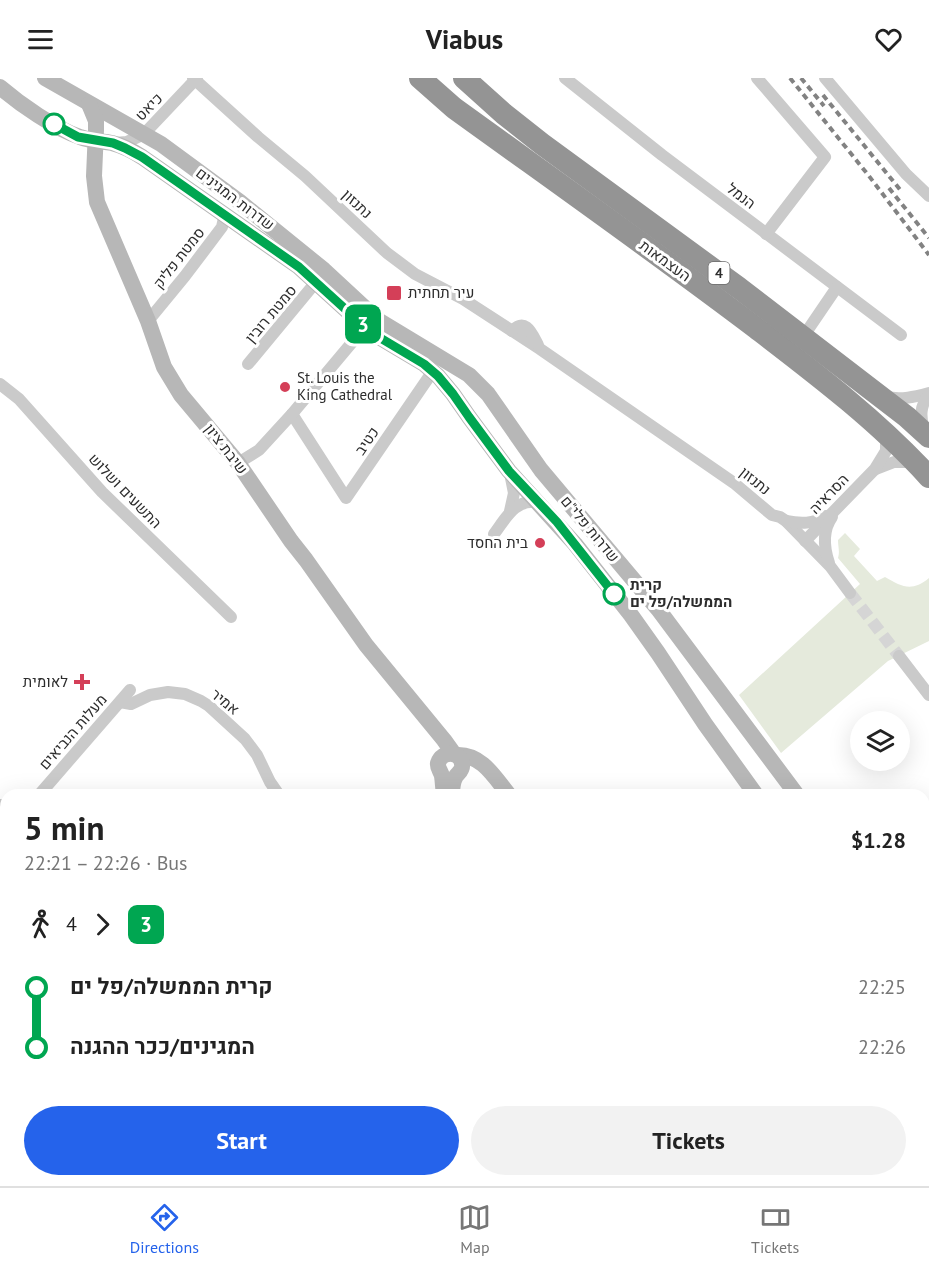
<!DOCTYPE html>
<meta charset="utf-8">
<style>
body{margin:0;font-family:"PT Sans",Heebo,sans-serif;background:#f2f2f2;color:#222;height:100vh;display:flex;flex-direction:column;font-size:22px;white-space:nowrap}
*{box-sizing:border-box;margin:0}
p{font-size:20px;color:#767676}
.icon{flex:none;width:33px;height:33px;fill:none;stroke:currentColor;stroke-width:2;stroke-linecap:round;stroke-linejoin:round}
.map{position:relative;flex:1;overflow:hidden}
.panel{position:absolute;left:0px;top:711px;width:930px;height:398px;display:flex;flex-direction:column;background:#fff;border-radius:18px 18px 0 0;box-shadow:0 6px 24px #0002}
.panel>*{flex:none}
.badge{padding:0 12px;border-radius:9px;font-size:21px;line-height:39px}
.buttons{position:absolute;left:850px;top:633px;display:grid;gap:12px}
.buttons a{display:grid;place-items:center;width:60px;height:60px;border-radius:50%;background:#fff;box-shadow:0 6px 24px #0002;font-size:30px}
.map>.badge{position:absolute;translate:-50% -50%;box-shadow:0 0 0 3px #fff}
.legs{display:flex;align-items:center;gap:9px;height:66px;padding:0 24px;font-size:20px}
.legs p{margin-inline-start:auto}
.summary{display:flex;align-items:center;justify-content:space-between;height:102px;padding:0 24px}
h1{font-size:33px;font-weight:600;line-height:45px}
.action{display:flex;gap:12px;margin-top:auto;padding:12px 24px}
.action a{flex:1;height:69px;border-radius:36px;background:#2563eb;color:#fff;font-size:24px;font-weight:600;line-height:69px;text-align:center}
.action a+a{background:#f2f2f2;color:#222}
ul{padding:0 24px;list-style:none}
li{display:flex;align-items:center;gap:21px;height:60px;font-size:22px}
li i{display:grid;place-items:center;width:9px;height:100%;margin:0 8px;background:currentColor}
li i::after{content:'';width:15px;height:15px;margin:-8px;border:4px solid;border-radius:50%;background:#fff}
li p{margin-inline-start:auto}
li:first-child i{background:linear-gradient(#0000 50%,currentColor 0)}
li:last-child i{background:linear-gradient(currentColor 50%,#0000 0)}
header{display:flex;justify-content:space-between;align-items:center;height:78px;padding:0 24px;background:#fff;font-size:27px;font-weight:600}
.tab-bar{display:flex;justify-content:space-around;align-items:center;height:84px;border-top:2px solid #e0e0e0;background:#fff;font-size:16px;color:#767676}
.tab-bar a{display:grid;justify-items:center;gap:3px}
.tab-bar .selected{color:#2563eb}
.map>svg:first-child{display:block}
</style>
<header><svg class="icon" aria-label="menu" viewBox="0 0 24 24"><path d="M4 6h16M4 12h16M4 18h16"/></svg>Viabus<svg class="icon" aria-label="heart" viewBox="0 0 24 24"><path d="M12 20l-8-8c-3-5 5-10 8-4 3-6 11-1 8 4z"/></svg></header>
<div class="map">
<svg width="929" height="1108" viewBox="0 0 929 1108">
<rect width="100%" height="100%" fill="#fff"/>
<!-- green -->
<g fill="#e5eadc">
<path d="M 845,455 L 860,471 L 854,478 L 877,503 L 885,499 C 902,509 912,514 929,500 L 929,563 L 888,583 L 781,675 L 739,617 L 860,506 L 838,480 C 840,473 838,469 838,462 Z"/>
<path d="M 337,1103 L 393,1103 L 387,1108 L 343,1108 Z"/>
</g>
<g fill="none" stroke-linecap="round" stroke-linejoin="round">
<!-- street-tunnel -->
<path stroke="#d5d5d5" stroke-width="12" stroke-dasharray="12 6" stroke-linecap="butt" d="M 850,515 L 899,578"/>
<!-- street -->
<g stroke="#cacaca" stroke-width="12">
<path d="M 193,0 L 258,59 L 305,98 L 387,175 L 415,196 L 463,221 L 540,271 L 734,405 L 772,437 L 780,439 L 786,443 L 830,488 L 850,515"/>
<path d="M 565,0 L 662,77 L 901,257"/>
<path d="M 757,0 L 825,79 L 766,156"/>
<path d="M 825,0 L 906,96 L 929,118"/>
<path d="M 114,65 L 127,64 L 144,56 L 197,0"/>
<path d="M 148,243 L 185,198 L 222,149 L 224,140 L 220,134"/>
<path d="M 512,253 C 526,239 532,256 538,267"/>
<path d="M 803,259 L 837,209"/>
<path d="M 248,286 L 316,204"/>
<path d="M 0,306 L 19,321 L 102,414 L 231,539"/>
<path d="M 886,319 C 902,322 914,319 929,315"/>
<path d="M 292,336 L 346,420 L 433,293"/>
<path d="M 924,352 C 920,338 920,328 929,316"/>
<path d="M 238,385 L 259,372 L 292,336 L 365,249"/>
<path d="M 876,391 L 894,384 L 914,384"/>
<path d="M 510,433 L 514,415 L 510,395"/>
<path d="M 786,443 C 801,446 813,446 826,438"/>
<path d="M 494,456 C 506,440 515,421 537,424"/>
<path d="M 805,463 L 875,391 L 886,373 L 886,358"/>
<path d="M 829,485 C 824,470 822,453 832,439"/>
<path d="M 899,578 L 929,617"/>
<path d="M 120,624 L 131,626 L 150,617 L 168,614 L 185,616 L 201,623 L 209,628 L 245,661 L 257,677 L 270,704 L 279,717"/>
<path d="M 39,717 L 130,612"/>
<path d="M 0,727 L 6,728"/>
<path d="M 0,961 L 6,968"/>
<path d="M 116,1102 L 121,1108"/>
<path d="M 30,1108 L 35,1102"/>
<path d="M 468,1108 L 475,1102"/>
</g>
<!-- secondary -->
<g stroke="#b7b7b7" stroke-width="16">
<path d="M 45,0 L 161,66 L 240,124 L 324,192 L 378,242 L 469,297 L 488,316 L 541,392 L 658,531 L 797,717"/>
<path d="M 0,9 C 21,27 54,50 80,59 C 90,63 101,63 112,65 C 123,68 133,73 142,79 L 299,189 L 365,249 L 377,258 L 424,286 L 438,298 L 453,316 L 469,339 L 509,393 L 575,466 L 631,537 L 658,575 L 705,646 L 756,717"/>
<path d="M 89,26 L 96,43 L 96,52 L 94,98 L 97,124 L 148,243 L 164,289 L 181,317 L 238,385 L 291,463 L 306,482 L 366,567 L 444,662 L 454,676"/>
<path d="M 457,677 C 482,676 495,700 509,717"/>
<path d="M 444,717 C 443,711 443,704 442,698 C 441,693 437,690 438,685 C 442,672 461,673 462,686 C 463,692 459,694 456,698 C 453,703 452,711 452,717"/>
<path d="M 0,756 L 6,763"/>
<path d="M 0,780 L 6,774"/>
<path d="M 293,1102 L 299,1108"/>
<path d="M 317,1102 L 322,1108"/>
<path d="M 601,1102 L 603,1108"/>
<path d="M 858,1102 L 861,1108"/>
<path d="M 253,1108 L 258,1102"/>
</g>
<!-- highway -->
<g stroke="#949494" stroke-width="22">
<path d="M 420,0 L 454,30 C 555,103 657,175 756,250 C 816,296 878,343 929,399"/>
<path d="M 464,0 L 504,36 L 542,66 L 739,210 L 907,339 L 929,359"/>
<path d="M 924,844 L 929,838"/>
<path d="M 924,918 L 929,924"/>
</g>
<!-- rail -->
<g stroke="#828282" stroke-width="4" stroke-dasharray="6 4.5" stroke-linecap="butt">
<path d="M 790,0 L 869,98 L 929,177"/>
<path d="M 801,0 L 824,28"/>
<path d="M 823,17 L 902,114"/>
<path d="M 889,110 L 929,160"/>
</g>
</g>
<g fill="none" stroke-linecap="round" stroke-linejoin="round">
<defs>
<path id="line-1" d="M 54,46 L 78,59 L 113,65 L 125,70 L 142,79 L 299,189 L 365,249 L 377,258 L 424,286 L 438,298 L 453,316 L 469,339 L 509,393 L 557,444 L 614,516"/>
</defs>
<!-- line-1 casing -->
<use href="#line-1" stroke="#fff" stroke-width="14"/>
<!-- line-1 -->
<use href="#line-1" stroke="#00a651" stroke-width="9"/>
</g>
<!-- markers -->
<g fill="#fff" stroke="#00a651" stroke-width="3">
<circle cx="54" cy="46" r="10"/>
<circle cx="614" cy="516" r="10"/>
</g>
<g fill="#d43f58" stroke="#fff" stroke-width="2">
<rect x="386" y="207" width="16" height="16" rx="3"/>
<circle cx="285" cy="309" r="6"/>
<circle cx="540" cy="465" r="6"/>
<path d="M79 595h6v6h6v6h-6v6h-6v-6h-6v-6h6z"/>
</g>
<g text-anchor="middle" stroke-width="6" stroke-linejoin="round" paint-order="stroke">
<!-- shield labels -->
<rect fill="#fff" stroke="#6c6c6c" stroke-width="1.5" x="708.5" y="184" width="21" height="22" rx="4.5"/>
<g font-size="14" font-weight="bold" fill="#2d2d2d">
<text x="719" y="200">4</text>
</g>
<!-- street labels -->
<g font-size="15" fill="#2d2d2d" stroke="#fff">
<text transform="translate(149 29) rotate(-45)" y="5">כיאט</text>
<text transform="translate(741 118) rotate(37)" y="5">הנמל</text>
<text transform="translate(235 121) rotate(37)" y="5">שדרות המגינים</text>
<text transform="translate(357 126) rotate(43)" y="5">נתנזון</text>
<text transform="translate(179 180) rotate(-52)" y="5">סמטת פליק</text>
<text transform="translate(665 183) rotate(36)" y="5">העצמאות</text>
<text transform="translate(271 236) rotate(-50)" y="5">סמטת רובין</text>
<text transform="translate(367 363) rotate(-56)" y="5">כטיב</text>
<text transform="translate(226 371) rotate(52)" y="5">שיבת ציון</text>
<text transform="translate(755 403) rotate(39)" y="5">נתנזון</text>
<text transform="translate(125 413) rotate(46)" y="5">התשעים ושלוש</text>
<text transform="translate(829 416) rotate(-46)" y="5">הסראיה</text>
<text transform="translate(590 451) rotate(50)" y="5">שדרות פלי"ם</text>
<text transform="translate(225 624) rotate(39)" y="5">אמיר</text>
<text transform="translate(73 654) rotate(-49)" y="5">מעלות הנביאים</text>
</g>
<!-- poi labels -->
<g font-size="15" fill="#2d2d2d" stroke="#fff" text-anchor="start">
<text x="408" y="220">עיר תחתית</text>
<text x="297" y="305">St. Louis the<tspan x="297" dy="17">King Cathedral</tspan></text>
<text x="528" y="470" text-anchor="end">בית החסד</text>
<text x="68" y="609" text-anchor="end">לאומית</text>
</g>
<!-- stop labels -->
<g font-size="15" font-weight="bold" fill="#2d2d2d" stroke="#fff" text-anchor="start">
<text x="630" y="512">קרית<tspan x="630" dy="17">הממשלה/פל ים</tspan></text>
</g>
</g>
</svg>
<div class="buttons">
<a><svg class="icon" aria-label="layers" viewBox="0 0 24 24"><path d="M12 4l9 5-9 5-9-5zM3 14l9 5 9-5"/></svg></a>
</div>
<b class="badge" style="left:363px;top:246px;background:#00a651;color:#fff">3</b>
<section class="panel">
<div class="summary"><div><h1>5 min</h1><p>22:21 – 22:26 · Bus</p></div><b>$1.28</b></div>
<div class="legs"><svg class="icon" aria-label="walk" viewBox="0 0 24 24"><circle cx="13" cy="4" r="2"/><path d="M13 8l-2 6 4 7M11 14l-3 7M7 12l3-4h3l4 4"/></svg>4<svg class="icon" aria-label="forward" viewBox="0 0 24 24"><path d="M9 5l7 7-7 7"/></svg><b class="badge" style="background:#00a651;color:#fff">3</b></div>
<ul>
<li><i style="color:#00a651"></i><b>קרית הממשלה/פל ים</b><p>22:25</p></li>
<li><i style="color:#00a651"></i><b>המגינים/ככר ההגנה</b><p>22:26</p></li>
</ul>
<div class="action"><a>Start</a><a>Tickets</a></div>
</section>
</div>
<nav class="tab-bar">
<a class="selected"><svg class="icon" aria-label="directions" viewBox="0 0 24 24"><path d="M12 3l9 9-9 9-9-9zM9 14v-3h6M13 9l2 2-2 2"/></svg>Directions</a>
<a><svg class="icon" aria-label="map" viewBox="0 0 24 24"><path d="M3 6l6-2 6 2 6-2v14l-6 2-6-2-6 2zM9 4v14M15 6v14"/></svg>Map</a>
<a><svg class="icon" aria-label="tickets" viewBox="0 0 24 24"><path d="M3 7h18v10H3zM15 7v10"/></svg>Tickets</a>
</nav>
